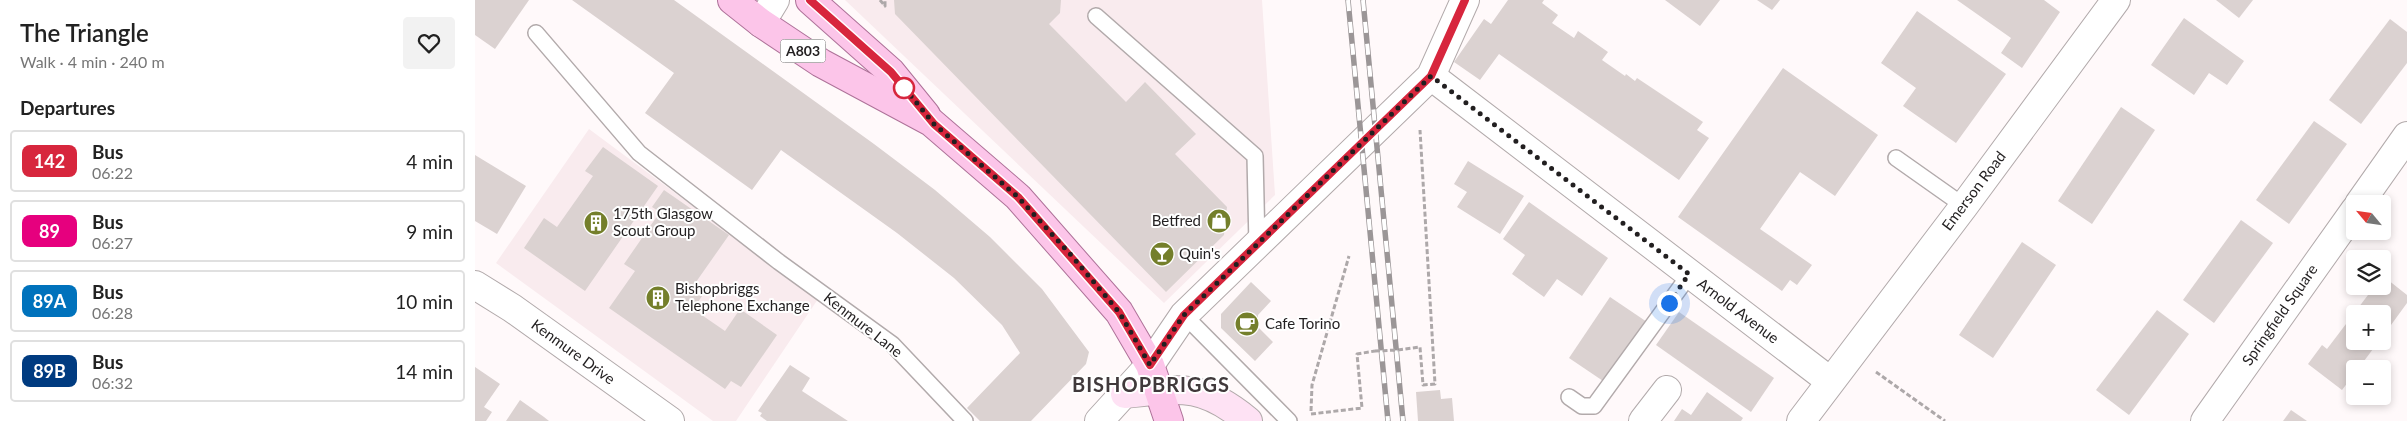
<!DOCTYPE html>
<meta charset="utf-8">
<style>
body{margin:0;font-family:Lato,sans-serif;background:#f2f2f2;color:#222;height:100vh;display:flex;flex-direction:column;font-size:19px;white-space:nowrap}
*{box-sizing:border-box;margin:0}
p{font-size:16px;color:#767676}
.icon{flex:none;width:28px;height:28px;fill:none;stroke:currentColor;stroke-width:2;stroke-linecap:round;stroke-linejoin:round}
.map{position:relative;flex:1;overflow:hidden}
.panel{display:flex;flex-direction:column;background:#fff;width:475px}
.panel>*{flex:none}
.badge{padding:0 10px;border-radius:8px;font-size:18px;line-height:32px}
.needle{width:32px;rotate:299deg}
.fabs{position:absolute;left:1871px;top:195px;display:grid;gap:10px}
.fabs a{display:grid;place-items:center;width:45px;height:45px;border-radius:5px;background:#fff;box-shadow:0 2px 8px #0003;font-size:25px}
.you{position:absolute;width:25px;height:25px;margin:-12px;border:4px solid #fff;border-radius:50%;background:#1a73e8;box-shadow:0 0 0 8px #1a73e833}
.map>.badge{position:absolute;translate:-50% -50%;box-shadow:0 0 0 2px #fff}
h2{padding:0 20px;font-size:19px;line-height:45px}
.round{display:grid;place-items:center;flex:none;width:52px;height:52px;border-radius:5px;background:#f2f2f2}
.head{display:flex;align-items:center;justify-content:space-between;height:85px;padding:0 20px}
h1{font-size:24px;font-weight:600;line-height:38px}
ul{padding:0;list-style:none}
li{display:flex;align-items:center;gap:15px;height:62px;margin:0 10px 8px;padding:0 10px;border:2px solid #e0e0e0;border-radius:5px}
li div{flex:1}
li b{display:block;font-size:19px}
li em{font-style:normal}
li .badge{min-width:55px;font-weight:700;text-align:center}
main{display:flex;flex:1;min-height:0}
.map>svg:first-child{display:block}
</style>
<main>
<section class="panel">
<div class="head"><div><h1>The Triangle</h1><p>Walk · 4 min · 240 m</p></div><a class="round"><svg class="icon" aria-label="heart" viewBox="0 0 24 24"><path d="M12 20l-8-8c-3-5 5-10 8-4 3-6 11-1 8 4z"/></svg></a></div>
<h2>Departures</h2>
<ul>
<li><span class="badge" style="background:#d7263d;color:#fff">142</span><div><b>Bus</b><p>06:22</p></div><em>4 min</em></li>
<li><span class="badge" style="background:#e6007e;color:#fff">89</span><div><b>Bus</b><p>06:27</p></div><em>9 min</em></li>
<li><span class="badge" style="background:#0072bc;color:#fff">89A</span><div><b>Bus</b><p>06:28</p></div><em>10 min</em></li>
<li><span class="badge" style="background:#003b80;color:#fff">89B</span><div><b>Bus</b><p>06:32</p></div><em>14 min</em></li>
</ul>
</section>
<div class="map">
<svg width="1932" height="421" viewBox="0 0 1932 421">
<rect width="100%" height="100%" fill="#fff9fa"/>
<!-- built -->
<g fill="#f9ebee">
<path d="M 370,0 L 787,0 L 800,195 L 689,303 Z"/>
<path d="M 114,129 L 343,299 L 261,421 L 238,421 L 21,263 Z"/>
</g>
<!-- building -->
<g fill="#dbd2d1">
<path d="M 0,0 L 54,0 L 20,49 L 0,35 Z"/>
<path d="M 97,0 L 199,0 L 399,144 L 460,190 L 515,237 L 567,289 L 614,352 L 611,364 L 556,421 L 505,421 L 492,408 L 545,353 L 527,325 L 479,278 L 422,233 L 306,150 L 277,190 L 170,113 L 199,73 Z"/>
<path d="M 419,0 L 586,0 L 585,13 L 574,24 L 651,102 L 670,82 L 721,134 L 700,154 L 752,207 L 749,235 L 691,292 L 420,14 Z"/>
<path d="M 1033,0 L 1069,0 L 1067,3 L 1083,15 L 1077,23 L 1099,38 L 1103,31 L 1133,52 L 1127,60 L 1150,76 L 1151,74 L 1160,81 L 1162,78 L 1228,122 L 1222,130 L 1234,138 L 1204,180 L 1024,54 L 1005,80 L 979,62 L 1009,19 L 1016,24 Z"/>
<path d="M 1190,0 L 1245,0 L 1225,26 Z"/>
<path d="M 1282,0 L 1305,0 L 1297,10 Z"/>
<path d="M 1482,0 L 1569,0 L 1585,12 L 1547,68 L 1526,53 L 1536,38 Z"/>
<path d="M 1741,0 L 1778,0 L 1764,18 Z"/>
<path d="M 1442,11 L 1531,74 L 1481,143 L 1428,106 L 1441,88 L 1406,63 Z"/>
<path d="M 1709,18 L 1769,61 L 1752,85 L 1734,73 L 1719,95 L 1676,65 Z"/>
<path d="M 1915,19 L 1932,32 L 1932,63 L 1886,124 L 1854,100 Z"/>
<path d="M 1308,68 L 1403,135 L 1360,196 L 1325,172 L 1285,229 L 1337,265 L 1322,285 L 1315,280 L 1307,291 L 1203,217 Z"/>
<path d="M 1646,107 L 1680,130 L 1617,224 L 1583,201 Z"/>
<path d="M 1839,121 L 1872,144 L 1814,224 L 1781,200 Z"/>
<path d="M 128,147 L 183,186 L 110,291 L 49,248 L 69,218 L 82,227 L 118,176 L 110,171 Z"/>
<path d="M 0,155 L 51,186 L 22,234 L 0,221 Z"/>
<path d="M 993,161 L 1049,196 L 1025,234 L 982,207 L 992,192 L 979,184 Z"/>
<path d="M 189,190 L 254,235 L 221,282 L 232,289 L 218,309 L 250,331 L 265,309 L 302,335 L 266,387 L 256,381 L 250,389 L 134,308 L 160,271 L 149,264 L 185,212 L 177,207 Z"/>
<path d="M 1054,202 L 1133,258 L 1107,296 L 1082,279 L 1069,297 L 1037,274 L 1050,255 L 1028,239 Z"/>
<path d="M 1766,220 L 1798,243 L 1739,323 L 1708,300 Z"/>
<path d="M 1547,242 L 1581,265 L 1518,358 L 1484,335 Z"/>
<path d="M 1908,276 L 1932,295 L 1932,303 L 1908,336 L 1908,314 L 1880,314 L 1880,341 L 1904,341 L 1883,369 L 1880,369 L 1880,373 L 1867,390 L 1833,364 L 1847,345 L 1852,349 L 1893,295 L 1887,291 L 1891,286 L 1908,286 Z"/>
<path d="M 776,282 L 796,301 L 783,315 L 783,327 L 798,342 L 780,361 L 746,328 L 746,314 Z"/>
<path d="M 1135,297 L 1175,324 L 1134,385 L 1094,358 Z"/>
<path d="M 1682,310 L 1714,334 L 1654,415 L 1621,390 Z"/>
<path d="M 1204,312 L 1299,378 L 1276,412 L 1181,345 Z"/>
<path d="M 315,365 L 335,378 L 327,391 L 373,421 L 292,421 L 285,416 L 287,413 L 283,411 Z"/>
<path d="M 0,367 L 25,384 L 9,407 L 17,412 L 11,421 L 0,421 Z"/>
<path d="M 965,390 L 966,399 L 977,398 L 979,421 L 943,421 L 941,392 Z"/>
<path d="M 1232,392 L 1268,418 L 1266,421 L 1199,421 L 1207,409 L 1216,415 Z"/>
<path d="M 45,400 L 69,417 L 74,421 L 31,421 Z"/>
<path d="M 1816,410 L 1832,421 L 1808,421 Z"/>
</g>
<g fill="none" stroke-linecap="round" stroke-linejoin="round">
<defs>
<g id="lane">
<path d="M 621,16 L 780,156 L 782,245"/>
<path d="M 61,33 L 164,153 L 304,262 L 417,344 L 490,421"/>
<path d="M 1421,158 L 1489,206"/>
<path d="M 709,315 L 814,421"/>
<path d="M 1094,397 L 1107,406 L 1119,406 L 1215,274"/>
</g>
<g id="street">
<path d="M 286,23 L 300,0"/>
<path d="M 956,76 L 1355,381"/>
<path d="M 1884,204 L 1932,136"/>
<path d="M 0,285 L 37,308 L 195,421"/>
<path d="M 624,421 L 675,365 L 709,315 L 956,76 L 990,0"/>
<path d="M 1168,421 L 1192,390"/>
<path d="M 1326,421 L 1489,206 L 1641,0"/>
<path d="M 1730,421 L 1880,210"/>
</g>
<path id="secondary" d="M 650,394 C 706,388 727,383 773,421"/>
<g id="primary">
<path d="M 257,0 L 286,23 L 346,63 L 456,122 L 543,197 L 644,312 L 675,365 L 694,421"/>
<path d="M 335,0 L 416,72 L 451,115"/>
</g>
</defs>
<!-- lane casing -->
<use href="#lane" stroke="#b2aaab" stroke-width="18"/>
<!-- street casing -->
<use href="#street" stroke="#b2aaab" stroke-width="30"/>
<!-- secondary casing -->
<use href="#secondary" stroke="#b2aaab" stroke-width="30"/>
<!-- primary casing -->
<use href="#primary" stroke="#ae7299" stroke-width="30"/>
<!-- path -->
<g stroke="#ada8a9" stroke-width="3" stroke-dasharray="5 2.5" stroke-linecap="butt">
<path d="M 405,0 L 410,6 L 410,0"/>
<path d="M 923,350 L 945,347 L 948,385 L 960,384 L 945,130"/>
<path d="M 1401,372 L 1470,421"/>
<path d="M 836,411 L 837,385 L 874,256"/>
<path d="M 836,414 L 887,408 L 882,354 L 900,351"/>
</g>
<!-- lane -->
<use href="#lane" stroke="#fff" stroke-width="15"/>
<!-- street -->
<use href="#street" stroke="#fff" stroke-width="28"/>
<!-- secondary -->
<use href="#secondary" stroke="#fee2f4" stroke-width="28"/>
<!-- primary -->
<use href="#primary" stroke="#fcc5e9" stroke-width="28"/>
<defs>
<g id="rail">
<path d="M 873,0 L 913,421"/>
<path d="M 888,0 L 928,421"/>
</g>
</defs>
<!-- rail casing -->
<use href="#rail" stroke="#9b9697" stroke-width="5.5"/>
<!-- rail -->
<use href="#rail" stroke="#fff" stroke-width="4" stroke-dasharray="11" stroke-linecap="butt"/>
<!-- path-bridge -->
<path stroke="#ada8a9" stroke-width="3" stroke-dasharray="5 2.5" stroke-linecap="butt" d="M 900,351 L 923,350"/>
</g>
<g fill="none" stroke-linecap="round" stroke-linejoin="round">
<defs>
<path id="line" d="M 335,0 L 416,72 L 459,124 L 543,197 L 644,312 L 675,365 L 709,315 L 956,76 L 990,0"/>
</defs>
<!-- line casing -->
<use href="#line" stroke="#fff" stroke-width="11"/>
<!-- line -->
<use href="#line" stroke="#d7263d" stroke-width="8"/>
<!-- walk -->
<path stroke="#221f20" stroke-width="5" stroke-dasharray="0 9" d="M 429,88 L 427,85 L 459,124 L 543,197 L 596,255 L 644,312 L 675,365 L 709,315 L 956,76 L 1214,274 L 1194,303"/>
</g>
<!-- icons -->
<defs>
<symbol id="shop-disc" viewBox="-11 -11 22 22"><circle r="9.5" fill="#747f2b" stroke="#fff"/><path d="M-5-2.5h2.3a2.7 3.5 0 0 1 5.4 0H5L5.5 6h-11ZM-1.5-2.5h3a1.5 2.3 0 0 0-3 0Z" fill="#fff"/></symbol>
<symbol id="building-disc" viewBox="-11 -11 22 22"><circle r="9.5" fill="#747f2b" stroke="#fff"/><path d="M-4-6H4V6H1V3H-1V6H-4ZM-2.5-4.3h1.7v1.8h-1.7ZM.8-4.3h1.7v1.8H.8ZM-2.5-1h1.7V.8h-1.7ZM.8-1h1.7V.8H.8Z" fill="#fff"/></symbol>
<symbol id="bar-disc" viewBox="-11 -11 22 22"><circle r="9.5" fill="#747f2b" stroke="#fff"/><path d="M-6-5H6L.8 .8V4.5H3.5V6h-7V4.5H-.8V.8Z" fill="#fff"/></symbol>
<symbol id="cafe-disc" viewBox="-11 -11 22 22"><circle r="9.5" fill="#747f2b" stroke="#fff"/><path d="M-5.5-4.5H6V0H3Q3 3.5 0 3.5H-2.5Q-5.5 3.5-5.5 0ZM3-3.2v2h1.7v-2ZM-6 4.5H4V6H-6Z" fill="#fff"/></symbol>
</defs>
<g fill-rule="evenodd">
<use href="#shop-disc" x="730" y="207" width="28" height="28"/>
<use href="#building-disc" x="107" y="209" width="28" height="28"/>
<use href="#bar-disc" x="673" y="240" width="28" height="28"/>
<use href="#building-disc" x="169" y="284" width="28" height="28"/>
<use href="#cafe-disc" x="758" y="310" width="28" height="28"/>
</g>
<!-- markers -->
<circle fill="#fff" stroke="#d7263d" stroke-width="2.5" cx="429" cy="88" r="10"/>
<g text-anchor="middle" stroke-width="4" stroke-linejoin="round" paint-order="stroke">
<!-- shield labels -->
<rect fill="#fff" stroke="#646263" stroke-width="1" x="305.5" y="39.5" width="45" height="23" rx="4"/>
<g font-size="14" font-weight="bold" fill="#221f20">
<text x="328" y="56">A803</text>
</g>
<!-- street labels -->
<g font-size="15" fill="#221f20" stroke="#fff">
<text transform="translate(1499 191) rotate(-53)" y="5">Emerson Road</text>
<text transform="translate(1263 311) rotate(37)" y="5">Arnold Avenue</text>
<text transform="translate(1805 315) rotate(-55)" y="5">Springfield Square</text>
<text transform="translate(388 325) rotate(38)" y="5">Kenmure Lane</text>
<text transform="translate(98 352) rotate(36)" y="5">Kenmure Drive</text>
</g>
<!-- poi labels -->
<g font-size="15" fill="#221f20" stroke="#fff" text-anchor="start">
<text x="138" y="219">175th Glasgow<tspan x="138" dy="17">Scout Group</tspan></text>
<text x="726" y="226" text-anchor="end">Betfred</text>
<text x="704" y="259">Quin's</text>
<text x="200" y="294">Bishopbriggs<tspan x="200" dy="17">Telephone Exchange</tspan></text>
<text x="790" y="329">Cafe Torino</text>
</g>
<!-- district labels -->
<g font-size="20" font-weight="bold" letter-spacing="1" fill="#40393b" stroke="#fff">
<text x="676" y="392">BISHOPBRIGGS</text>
</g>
</g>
</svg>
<div class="fabs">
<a><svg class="needle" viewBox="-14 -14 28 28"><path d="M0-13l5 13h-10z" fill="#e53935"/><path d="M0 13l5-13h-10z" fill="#767676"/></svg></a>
<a><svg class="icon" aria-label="layers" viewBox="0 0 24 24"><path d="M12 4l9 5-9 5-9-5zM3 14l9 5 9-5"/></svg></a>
<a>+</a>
<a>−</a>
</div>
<div class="you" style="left:1194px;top:303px"></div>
</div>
</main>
